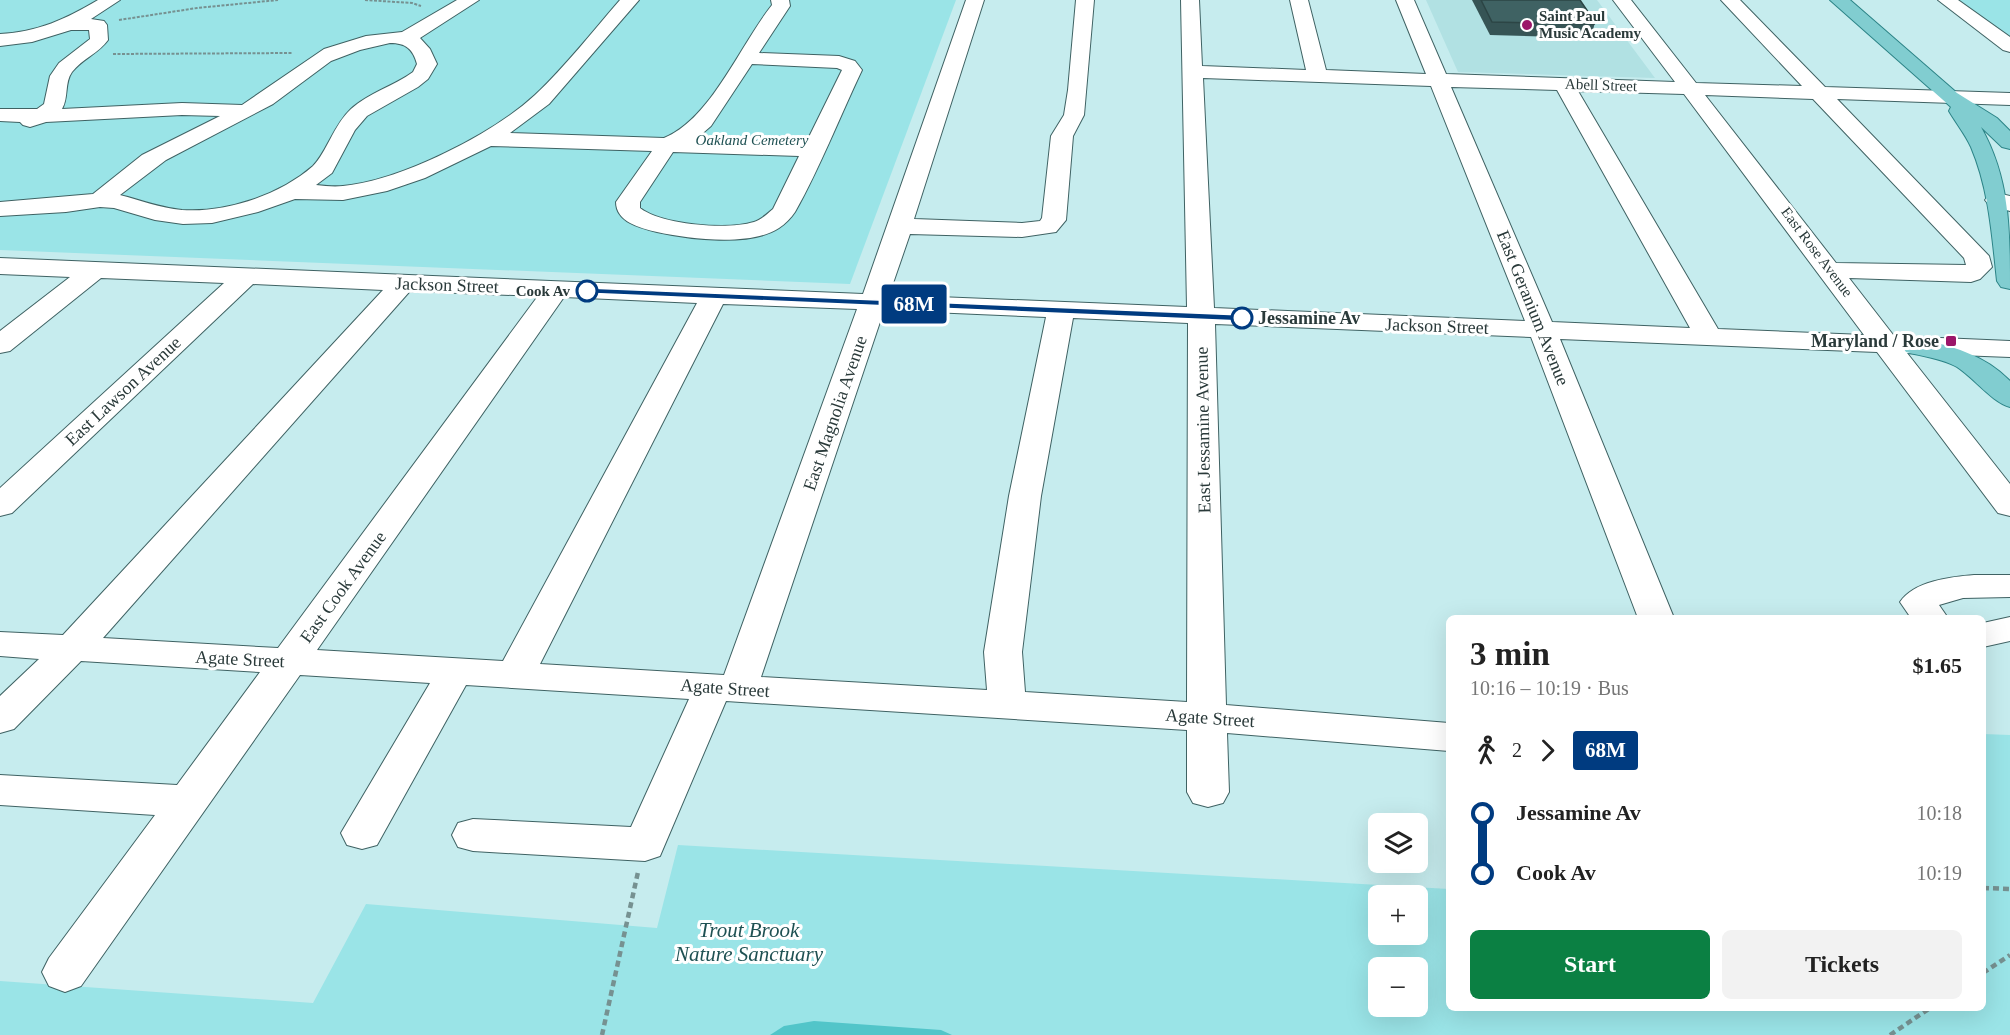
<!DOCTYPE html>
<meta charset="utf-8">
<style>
body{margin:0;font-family:"Times New Roman",serif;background:#f2f2f2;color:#222;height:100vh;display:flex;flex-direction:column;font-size:22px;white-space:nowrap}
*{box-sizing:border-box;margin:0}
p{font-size:20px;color:#767676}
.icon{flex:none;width:33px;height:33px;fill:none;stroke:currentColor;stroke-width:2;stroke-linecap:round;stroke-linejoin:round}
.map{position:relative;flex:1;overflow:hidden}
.sheet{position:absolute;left:1446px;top:615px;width:540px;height:396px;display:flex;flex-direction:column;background:#fff;border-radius:9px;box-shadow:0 6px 24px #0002}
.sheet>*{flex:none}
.badge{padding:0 12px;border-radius:4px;font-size:21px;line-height:39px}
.tools{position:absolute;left:1368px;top:813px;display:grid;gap:12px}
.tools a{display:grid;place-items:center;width:60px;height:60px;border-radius:9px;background:#fff;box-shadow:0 6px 24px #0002;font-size:30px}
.map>.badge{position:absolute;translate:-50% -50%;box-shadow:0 0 0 3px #fff}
.legs{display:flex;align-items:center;gap:9px;height:66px;padding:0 24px;font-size:20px}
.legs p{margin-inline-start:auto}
.overview{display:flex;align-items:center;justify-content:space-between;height:102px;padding:0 24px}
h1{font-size:33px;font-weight:700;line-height:45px}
.cta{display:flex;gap:12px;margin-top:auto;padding:12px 24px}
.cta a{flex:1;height:69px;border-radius:9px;background:#0b8043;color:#fff;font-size:24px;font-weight:700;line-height:69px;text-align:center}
.cta a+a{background:#f2f2f2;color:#222}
ul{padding:0 24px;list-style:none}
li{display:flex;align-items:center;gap:21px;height:60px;font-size:22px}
li i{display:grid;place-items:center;width:9px;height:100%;margin:0 8px;background:currentColor}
li i::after{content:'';width:15px;height:15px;margin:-8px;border:4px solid;border-radius:50%;background:#fff}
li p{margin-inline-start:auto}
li:first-child i{background:linear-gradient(#0000 50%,currentColor 0)}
li:last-child i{background:linear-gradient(currentColor 50%,#0000 0)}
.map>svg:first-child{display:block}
</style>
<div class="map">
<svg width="2010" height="1035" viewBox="0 0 2010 1035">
<rect width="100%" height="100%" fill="#c6ecee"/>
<!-- built -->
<path fill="#b1e1e3" d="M 1426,0 L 1597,0 L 1655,78 L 1458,72 Z"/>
<!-- green -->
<g fill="#9ae4e7" fill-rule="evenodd">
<path d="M 0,0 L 956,0 L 850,284 L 0,250 Z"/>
<path d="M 1954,0 L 2010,0 L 2010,42 Z"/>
<path d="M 1983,734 L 2010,735 L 2010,1035 L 0,1035 L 0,981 L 313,1003 L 366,904 L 657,928 L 678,845 L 1449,889 L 1449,1008 L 1983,1008 ZM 1378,896 L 1418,896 L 1418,934 L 1378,934 ZM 1378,968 L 1418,968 L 1418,1006 L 1378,1006 Z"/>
</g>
<!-- water -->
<path fill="#52c5c9" d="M 814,1021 L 941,1030 L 952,1035 L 770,1035 L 784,1026 Z"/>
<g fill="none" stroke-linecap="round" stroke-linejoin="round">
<defs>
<g id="minor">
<path d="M 98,0 L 120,0 L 91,19 L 104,21 L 107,25 L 108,40 C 99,53 82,59 72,72 C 64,83 69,97 62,109 L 182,103 L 242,105 L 324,49 L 366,36 L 402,32 L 457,0 L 479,0 L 420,38 L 430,49 L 437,64 L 428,79 L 418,87 L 367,116 L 355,130 L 332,173 L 316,185 C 325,186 334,187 343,186 C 400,181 493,134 535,95 C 565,67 593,31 620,0 L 639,0 L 549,104 L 510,133 L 664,138 C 711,119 740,45 772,5 L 771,0 L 789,0 L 790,6 L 759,53 L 839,56 L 855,61 L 862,70 C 840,116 820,168 795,212 C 791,218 785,224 779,228 C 750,247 689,239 657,232 C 640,228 616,222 616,202 L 652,151 L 491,146 L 425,178 L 387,191 L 343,200 L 295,199 L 258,212 L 212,223 L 183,224 L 155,220 L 114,208 L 100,207 L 66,212 L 0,216 L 0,202 L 93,194 L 142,155 L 220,116 L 182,115 L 46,122 L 30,127 L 23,125 L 20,122 L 0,121 L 0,109 L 37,109 L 44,104 L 50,76 L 59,63 L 90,39 L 89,30 L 71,30 L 32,42 L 0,46 L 0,34 C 38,32 66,19 98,0 ZM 390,43 C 406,43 413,49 417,64 L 413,72 C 394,86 368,93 351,109 C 333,126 327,152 313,166 C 280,195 226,213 182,210 C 160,208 140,200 120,195 L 166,160 L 273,104 L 331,61 L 360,50 ZM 752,64 L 837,68 L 842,70 L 806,143 L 696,139 L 711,126 ZM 673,152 L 799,156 L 773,209 C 767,214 761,220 754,222 C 727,230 662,225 640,208 L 640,202 Z"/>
<path d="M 966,0 L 984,0 L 914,219 L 1022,223 L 1040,221 L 1042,218 L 1051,136 L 1064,115 L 1068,90 L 1076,0 L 1094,0 L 1084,115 L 1073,136 L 1066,220 L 1056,232 L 1022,237 L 910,234 L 889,295 L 1187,307 L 1181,0 L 1199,0 L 1202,66 L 1306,70 L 1290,0 L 1308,0 L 1326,70 L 1426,74 L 1396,0 L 1414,0 L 1446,74 L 1675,82 L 1613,0 L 1631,0 L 1696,83 L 1802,86 L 1721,0 L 1740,0 L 1825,87 L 2010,93 L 2010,105 L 1837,99 L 1989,256 L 1992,267 L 1980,279 L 1971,282 L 1849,278 L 1894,336 L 2010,341 L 2010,357 L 1907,353 L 2010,484 L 2010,516 L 1998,513 L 1877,352 L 1560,339 L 1674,618 L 1638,618 L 1531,337 L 1215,324 L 1226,705 L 1449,723 L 1449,751 L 1227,733 L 1229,792 L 1223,803 L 1208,807 L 1193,803 L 1187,792 L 1187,730 L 726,701 L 660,856 L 645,861 L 473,851 L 458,847 L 452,835 L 458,823 L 473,819 L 631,827 L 689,699 L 466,685 L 377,845 L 362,849 L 347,845 L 341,833 L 430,683 L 300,675 L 81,986 L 65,992 L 49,986 L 42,972 L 49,958 L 155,815 L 0,805 L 0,775 L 177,785 L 260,672 L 81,661 L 14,729 L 0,733 L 0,696 L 39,659 L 0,656 L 0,632 L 63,635 L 383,290 L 253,284 L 12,513 L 0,516 L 0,488 L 224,283 L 101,278 L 10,351 L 0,353 L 0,331 L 70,277 L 0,274 L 0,258 L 863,294 ZM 1203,78 L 1431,86 L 1525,321 L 1214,308 ZM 1451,87 L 1557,90 L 1690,328 L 1552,322 ZM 1578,91 L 1684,94 L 1864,335 L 1718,329 ZM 1705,95 L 1813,99 L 1964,258 L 1966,265 L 1836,263 ZM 410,291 L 538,296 L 278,648 L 103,638 ZM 564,297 L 697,303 L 503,661 L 317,650 ZM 723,304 L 857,309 L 724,675 L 540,664 ZM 884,310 L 1046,317 L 1009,496 L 984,652 L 987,690 L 761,677 ZM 1073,318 L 1188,323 L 1187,702 L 1025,692 L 1022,652 L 1041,496 Z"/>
<path d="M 1938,0 L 1958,0 L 2010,37 L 2010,52 L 2003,50 Z"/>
<path d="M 1997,193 L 2010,196 L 2010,211 L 1989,205 L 1985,200 L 1989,195 Z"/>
<path d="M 1974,575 L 2010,575 L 2010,597 L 1963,598 L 1939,605 L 1948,618 L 1911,618 L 1900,602 C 1914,581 1950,577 1974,575 Z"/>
<path d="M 2010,617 L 2010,641 L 1983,647 L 1983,623 Z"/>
</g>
<g id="major">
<path d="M 1830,0 L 1850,0 L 1957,93 L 1997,118 L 2010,131 L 2010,149 L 2002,147 L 1981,127 C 2010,179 2010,229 2010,289 L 2001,287 L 1997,281 C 1992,236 1989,189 1971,147 C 1965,134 1956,123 1949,111 L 1951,107 Z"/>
<path d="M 1916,338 C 1951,346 1984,354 2010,381 L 2010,407 C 1993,403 1974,378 1957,367 C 1943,359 1922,356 1906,352 L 1902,346 L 1906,340 Z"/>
</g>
</defs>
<!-- minor casing -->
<use href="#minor" stroke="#3f6263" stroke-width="2"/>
<!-- major casing -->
<use href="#major" stroke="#2c8487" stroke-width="2"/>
<!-- path-far1 -->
<g stroke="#769191" stroke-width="2" stroke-dasharray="3 1.5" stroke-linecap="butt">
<path d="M 365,0 L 412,3 L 421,6"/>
<path d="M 119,20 L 197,8 L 278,0"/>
<path d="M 113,54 L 292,53"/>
</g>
<!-- path -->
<g stroke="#769191" stroke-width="4.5" stroke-dasharray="6 4" stroke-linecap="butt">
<path d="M 1983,888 L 2010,889"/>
<path d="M 1983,973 L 2010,955"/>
<path d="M 602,1035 L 638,872"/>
<path d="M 1890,1035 L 1930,1008"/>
</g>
<!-- minor -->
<use href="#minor" fill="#fff" fill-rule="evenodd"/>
<!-- major -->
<use href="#major" fill="#81cdd0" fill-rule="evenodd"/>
</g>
<!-- wall -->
<path fill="#365455" d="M 1472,0 L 1580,0 L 1595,22 L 1591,38 L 1490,35 Z"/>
<!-- building -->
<path fill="#3f6263" stroke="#2c4545" stroke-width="1.5" d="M 1481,0 L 1580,0 L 1595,22 L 1593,22 L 1594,24 L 1492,22 Z"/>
<!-- line-1 -->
<path fill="#003b80" stroke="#fff" stroke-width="1.5" d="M 587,288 L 1242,315 L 1247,318 L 1242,321 L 583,293 L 582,291 Z"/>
<!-- markers -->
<g fill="#9b1669" stroke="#fff" stroke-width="2">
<circle cx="1527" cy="25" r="6"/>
<rect x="1945" y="335" width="12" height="12" rx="3"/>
</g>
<g fill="#fff" stroke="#003b80" stroke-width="3">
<circle cx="587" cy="291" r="10"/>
<circle cx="1242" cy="318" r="10"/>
</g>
<g text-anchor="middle" stroke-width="6" stroke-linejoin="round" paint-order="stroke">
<!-- far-poi labels -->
<g font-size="15" font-weight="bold" fill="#2a3a3a" stroke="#fff" text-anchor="start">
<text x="1539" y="21">Saint Paul<tspan x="1539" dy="17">Music Academy</tspan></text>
</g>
<!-- far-street labels -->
<g font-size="15" fill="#2a3a3a" stroke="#fff">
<text transform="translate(1601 85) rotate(2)" y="5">Abell Street</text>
<text transform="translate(1817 252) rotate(53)" y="5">East Rose Avenue</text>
</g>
<!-- far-park labels -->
<g font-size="15" font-style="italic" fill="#1f5153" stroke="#fff">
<text x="752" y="145">Oakland Cemetery</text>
</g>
<!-- far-stop labels -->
<g font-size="15" font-weight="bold" fill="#2a3a3a" stroke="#fff" text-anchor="end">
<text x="570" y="296">Cook Av</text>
</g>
<!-- street labels -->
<g font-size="18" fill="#2a3a3a" stroke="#fff">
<text transform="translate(447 285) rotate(2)" y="6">Jackson Street</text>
<text transform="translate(1533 308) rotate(68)" y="6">East Geranium Avenue</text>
<text transform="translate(1437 326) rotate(2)" y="6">Jackson Street</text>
<text transform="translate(123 391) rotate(-43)" y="6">East Lawson Avenue</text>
<text transform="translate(835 413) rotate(-71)" y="6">East Magnolia Avenue</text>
<text transform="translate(1203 430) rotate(-91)" y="6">East Jessamine Avenue</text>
<text transform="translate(343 587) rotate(-54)" y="6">East Cook Avenue</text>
<text transform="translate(240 659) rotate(3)" y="6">Agate Street</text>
<text transform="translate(725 688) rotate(4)" y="6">Agate Street</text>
<text transform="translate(1210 718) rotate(4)" y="6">Agate Street</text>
</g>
<!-- stop labels -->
<g font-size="18" font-weight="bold" fill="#2a3a3a" stroke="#fff" text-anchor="start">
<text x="1258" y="324">Jessamine Av</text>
</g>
<!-- poi labels -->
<g font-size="18" font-weight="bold" fill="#2a3a3a" stroke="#fff" text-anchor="end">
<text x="1939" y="347">Maryland / Rose</text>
</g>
<!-- near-park labels -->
<g font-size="21" font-style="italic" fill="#1f5153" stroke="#fff">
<text x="749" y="937">Trout Brook<tspan x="749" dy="24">Nature Sanctuary</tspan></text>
</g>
</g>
</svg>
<div class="tools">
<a><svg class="icon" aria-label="layers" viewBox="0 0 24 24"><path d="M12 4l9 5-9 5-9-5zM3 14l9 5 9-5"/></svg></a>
<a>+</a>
<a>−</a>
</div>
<b class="badge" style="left:914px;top:304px;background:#003b80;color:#fff">68M</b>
<section class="sheet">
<div class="overview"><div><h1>3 min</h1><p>10:16 – 10:19 · Bus</p></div><b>$1.65</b></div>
<div class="legs"><svg class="icon" aria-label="walk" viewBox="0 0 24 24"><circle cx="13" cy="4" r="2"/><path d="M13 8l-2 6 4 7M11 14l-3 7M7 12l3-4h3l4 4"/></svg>2<svg class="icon" aria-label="forward" viewBox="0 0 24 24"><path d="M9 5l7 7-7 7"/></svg><b class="badge" style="background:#003b80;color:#fff">68M</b></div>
<ul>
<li><i style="color:#003b80"></i><b>Jessamine Av</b><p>10:18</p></li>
<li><i style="color:#003b80"></i><b>Cook Av</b><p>10:19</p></li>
</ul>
<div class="cta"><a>Start</a><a>Tickets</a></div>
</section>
</div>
